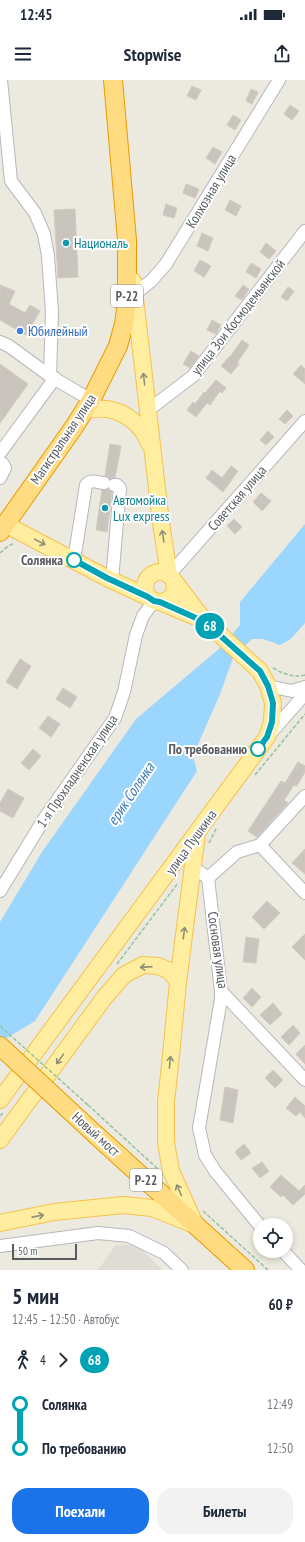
<!DOCTYPE html>
<html lang="ru">
<meta charset="utf-8">
<style>
body{margin:0;font-family:"PT Sans Narrow",sans-serif;background:#f2f2f3;color:#1f2937;height:100vh;display:flex;flex-direction:column;font-size:15px;white-space:nowrap}
*{box-sizing:border-box;margin:0}
p{font-size:13px;color:#747a83}
.icon{flex:none;width:22px;height:22px;fill:none;stroke:currentColor;stroke-width:2;stroke-linecap:round;stroke-linejoin:round}
.map{position:relative;height:1190px;overflow:hidden}
.panel{display:flex;flex-direction:column;background:#fff;flex:1}
.panel>*{flex:none}
.badge{padding:0 8px;border-radius:13px;font-size:14px;line-height:26px}
.fabs{position:absolute;left:253px;top:1138px;display:grid;gap:8px}
.fabs a{display:grid;place-items:center;width:40px;height:40px;border-radius:50%;background:#fff;box-shadow:0 2px 6px #0003;font-size:20px}
.scale{position:absolute;left:12px;bottom:10px;width:65px;box-sizing:border-box;padding-left:4px;border:2px solid #585c61;border-top:0;font-size:11px;line-height:14px;white-space:nowrap;color:#585c61;-webkit-text-stroke:3px #fff;paint-order:stroke}
.map>.badge{position:absolute;translate:-50% -50%;box-shadow:0 0 0 2px #fff}
.legs{display:flex;align-items:center;gap:6px;height:44px;padding:0 12px;font-size:13px}
.legs p{margin-inline-start:auto}
.overview{display:flex;align-items:center;justify-content:space-between;height:68px;padding:0 12px}
h1{font-size:22px;font-weight:700;line-height:30px}
.button{display:flex;gap:8px;margin-top:auto;padding:8px 12px}
.button a{flex:1;height:46px;border-radius:16px;background:#1a73e8;color:#fff;font-size:16px;font-weight:700;line-height:46px;text-align:center}
.button a+a{background:#f2f2f3;color:#1f2937}
ul{padding:0 12px;list-style:none}
li{display:flex;align-items:center;gap:14px;height:44px;font-size:15px}
li i{display:grid;place-items:center;width:6px;height:100%;margin:0 5px;background:currentColor}
li i::after{content:'';width:10px;height:10px;margin:-5px;border:3px solid;border-radius:50%;background:#fff}
li p{margin-inline-start:auto}
li:first-child i{background:linear-gradient(#0000 50%,currentColor 0)}
li:last-child i{background:linear-gradient(currentColor 50%,#0000 0)}
.status{display:flex;justify-content:space-between;align-items:center;height:28px;padding:0 20px;background:#fff;direction:ltr}
.status svg{height:11px;fill:currentColor}
header{display:flex;justify-content:space-between;align-items:center;height:52px;padding:0 12px;background:#fff;font-size:18px;font-weight:700}
.map>svg:first-child{display:block}
</style>
<div class="status"><b>12:45</b><svg viewBox="0 0 49 12"><path d="M0 12V9h3v3zM5 12V6h3v6zM10 12V3h3v9zM15 12V0h3v12zM26 1h20v11H26zM47 4h2v5h-2z"/></svg></div>
<header><svg class="icon" aria-label="menu" viewBox="0 0 24 24"><path d="M4 6h16M4 12h16M4 18h16"/></svg>Stopwise<svg class="icon" aria-label="share" viewBox="0 0 24 24"><path d="M12 15V3M7 8l5-5 5 5M5 13v7h14v-7"/></svg></header>
<div class="map">
<svg width="305" height="1190" viewBox="0 0 305 1190">
<rect width="100%" height="100%" fill="#ece9de"/>
<!-- industrial -->
<path fill="#dfdcd6" d="M 136,1164 L 162,1190 L 98,1190 L 115,1166 Z"/>
<!-- water -->
<path fill="#9bd6ff" d="M 305,444 L 305,543 C 297,552 292,560 280,565 L 263,559 L 252,559 L 233,578 L 220,614 L 193,676 L 197,691 L 35,941 L 0,962 L 0,842 L 42,772 L 136,639 L 220,568 L 240,545 L 240,522 Z"/>
<!-- building -->
<g fill="#c9c5be" stroke="#d1cabd">
<path d="M 192,6 L 201,10 L 196,20 L 187,16 Z"/>
<path d="M 251,9 L 258,12 L 252,24 L 246,21 Z"/>
<path d="M 290,25 L 299,31 L 292,40 L 284,34 Z"/>
<path d="M 233,35 L 241,40 L 235,50 L 227,45 Z"/>
<path d="M 213,67 L 222,72 L 215,84 L 206,78 Z"/>
<path d="M 186,104 L 199,109 L 195,118 L 183,113 Z"/>
<path d="M 230,120 L 241,126 L 236,136 L 225,130 Z"/>
<path d="M 166,124 L 177,128 L 174,138 L 163,135 Z"/>
<path d="M 75,129 L 78,197 L 58,198 L 54,130 Z"/>
<path d="M 202,153 L 213,158 L 208,171 L 197,166 Z"/>
<path d="M 266,163 L 276,171 L 269,179 L 260,172 Z"/>
<path d="M 200,180 L 211,186 L 204,197 L 194,191 Z"/>
<path d="M 251,183 L 261,189 L 256,198 L 246,192 Z"/>
<path d="M 0,205 L 15,211 L 9,224 L 25,233 L 30,225 L 40,231 L 26,255 L 0,240 Z"/>
<path d="M 243,205 L 249,209 L 242,220 L 235,216 Z"/>
<path d="M 288,207 L 294,211 L 287,221 L 281,217 Z"/>
<path d="M 212,240 L 221,245 L 216,254 L 207,250 Z"/>
<path d="M 242,260 L 249,265 L 237,283 L 239,284 L 231,294 L 221,286 L 229,277 L 230,277 Z"/>
<path d="M 191,271 L 199,276 L 190,288 L 183,284 Z"/>
<path d="M 0,284 L 28,304 L 0,343 Z"/>
<path d="M 301,285 L 305,289 L 305,304 L 293,294 Z"/>
<path d="M 216,300 L 226,308 L 222,313 L 220,311 L 210,325 L 207,323 L 196,337 L 187,330 L 193,322 L 195,324 L 204,312 L 205,313 Z"/>
<path d="M 287,330 L 293,336 L 285,344 L 279,339 Z"/>
<path d="M 268,351 L 274,357 L 266,365 L 260,360 Z"/>
<path d="M 110,364 L 121,366 L 115,398 L 110,399 L 105,396 Z"/>
<path d="M 231,386 L 238,391 L 223,412 L 206,398 L 212,390 L 222,398 Z"/>
<path d="M 108,409 L 112,412 L 107,452 L 96,450 L 102,410 Z"/>
<path d="M 261,413 L 271,421 L 262,431 L 253,422 Z"/>
<path d="M 234,439 L 242,447 L 235,454 L 227,446 Z"/>
<path d="M 20,579 L 31,586 L 17,609 L 6,602 Z"/>
<path d="M 63,608 L 77,617 L 70,628 L 56,619 Z"/>
<path d="M 48,636 L 60,644 L 51,657 L 39,648 Z"/>
<path d="M 33,669 L 41,676 L 29,690 L 21,683 Z"/>
<path d="M 298,682 L 305,686 L 305,692 L 297,706 L 294,705 L 284,720 L 288,723 L 287,724 L 257,757 L 248,751 L 281,701 L 285,703 Z"/>
<path d="M 8,709 L 24,718 L 13,738 L 0,731 L 0,723 Z"/>
<path d="M 305,769 L 305,794 L 292,783 Z"/>
<path d="M 267,821 L 280,833 L 264,849 L 252,837 Z"/>
<path d="M 305,854 L 305,880 L 292,867 Z"/>
<path d="M 246,857 L 259,859 L 256,883 L 243,882 Z"/>
<path d="M 252,908 L 261,917 L 252,927 L 243,918 Z"/>
<path d="M 273,923 L 282,934 L 270,945 L 260,935 Z"/>
<path d="M 293,945 L 300,953 L 289,965 L 281,957 Z"/>
<path d="M 305,965 L 305,984 L 296,974 Z"/>
<path d="M 273,990 L 283,1000 L 275,1008 L 265,998 Z"/>
<path d="M 225,1007 L 238,1010 L 233,1043 L 220,1040 Z"/>
<path d="M 295,1017 L 305,1026 L 305,1038 L 300,1032 L 296,1036 L 286,1028 Z"/>
<path d="M 244,1064 L 251,1073 L 241,1080 L 235,1072 Z"/>
<path d="M 262,1082 L 269,1091 L 260,1098 L 252,1088 Z"/>
<path d="M 281,1095 L 299,1111 L 305,1105 L 305,1114 L 293,1125 L 283,1115 L 281,1117 L 270,1107 Z"/>
</g>
<g fill="none" stroke-linecap="round" stroke-linejoin="round">
<defs>
<g id="minor">
<path d="M 1,0 L 11,101 L 35,133 L 44,154 L 48,176 L 52,232 L 50,296"/>
<path d="M 135,214 L 152,200 L 166,184 L 279,0"/>
<path d="M 0,262 L 9,266 L 50,296 L 91,320"/>
<path d="M 147,331 L 193,296 L 305,151"/>
<path d="M 0,373 L 55,298"/>
<path d="M 0,382 L 3,384 L 5,388 L 0,398"/>
<path d="M 74,480 L 86,405 C 90,399 97,402 104,403"/>
<path d="M 169,495 L 305,341"/>
<path d="M 112,500 L 120,408 L 117,405 L 114,405"/>
<path d="M 268,606 L 292,611 L 305,607"/>
<path d="M 269,655 L 305,614"/>
<path d="M 260,765 L 305,813"/>
<path d="M 192,790 L 200,792 L 208,798 L 221,911 L 305,1000"/>
<path d="M 208,798 L 237,772 L 260,765 L 305,716"/>
<path d="M 0,811 L 44,739 L 115,638 L 124,612 L 136,555 L 143,536 L 154,521"/>
<path d="M 221,911 L 221,919 L 199,1048 L 205,1075 L 215,1091 L 260,1146"/>
<path d="M 0,1166 L 98,1153 L 129,1156 L 164,1173 L 182,1190"/>
<path d="M 283,1171 L 301,1190"/>
</g>
<g id="major">
<path d="M 133,201 L 161,443 L 169,495"/>
<path d="M 85,330 C 92,329 100,328 107,329 C 126,332 142,345 149,363"/>
<path d="M 5,444 L 107,498 L 148,517"/>
<circle cx="160" cy="507" r="15"/>
<path d="M 175,502 L 203,539"/>
<path d="M 0,1020 L 267,657 L 272,642 L 273,623 L 268,606 L 260,591 L 205,541 L 160,522"/>
<path d="M 0,1060 L 104,918 L 124,895 L 143,885 L 158,886 L 170,891 L 178,902"/>
<path d="M 0,1143 L 54,1132 L 123,1125 L 152,1128 L 192,1144"/>
<path d="M 195,1144 L 171,1091 L 166,1063 L 166,1022 L 171,976 L 178,902 L 197,754"/>
</g>
<g id="highway">
<path d="M 0,452 L 74,347 L 91,320 L 118,266 L 124,244 L 127,222 L 127,160 L 113,0"/>
<path d="M 0,966 L 13,978"/>
<path d="M 96,1055 L 245,1190"/>
</g>
</defs>
<!-- minor casing -->
<use href="#minor" stroke="#b5b8bd" stroke-width="14"/>
<!-- major casing -->
<use href="#major" stroke="#f7c24c" stroke-width="18"/>
<!-- highway casing -->
<use href="#highway" stroke="#ea9a00" stroke-width="20"/>
<!-- path -->
<g stroke="#91c49e" stroke-width="1.5" stroke-dasharray="4 2" stroke-linecap="butt">
<path d="M 0,473 L 7,467 L 14,463"/>
<path d="M 273,588 C 284,594 293,598 305,595"/>
<path d="M 255,695 L 305,634"/>
<path d="M 209,763 L 217,747"/>
<path d="M 117,884 L 178,803"/>
<path d="M 88,1025 L 159,1090"/>
<path d="M 0,1036 L 4,1032"/>
<path d="M 203,1131 L 268,1190"/>
</g>
<!-- minor -->
<use href="#minor" stroke="#fff" stroke-width="12"/>
<!-- major -->
<use href="#major" stroke="#ffeda0" stroke-width="16"/>
<!-- highway -->
<use href="#highway" stroke="#ffdc82" stroke-width="18"/>
<defs>
<path id="highway-bridge" d="M 13,978 L 96,1055"/>
</defs>
<!-- highway-bridge casing -->
<use href="#highway-bridge" stroke="#ea9a00" stroke-width="20" stroke-linecap="butt"/>
<!-- path-bridge -->
<path stroke="#91c49e" stroke-width="1.5" stroke-dasharray="4 2" stroke-linecap="butt" d="M 0,946 L 88,1025"/>
<!-- highway-bridge -->
<use href="#highway-bridge" stroke="#ffdc82" stroke-width="18"/>
</g>
<!-- one-way arrows -->
<defs><path id="oneway-shaft" d="M-6 0H5M1.5-3L5.5 0L1.5 3" fill="none" stroke-width="1.6" stroke-linecap="round" stroke-linejoin="round"/></defs>
<g stroke="#928f77">
<use href="#oneway-shaft" transform="translate(144 299) rotate(-96)"/>
<use href="#oneway-shaft" transform="translate(163 456) rotate(-99)"/>
<use href="#oneway-shaft" transform="translate(40 462) rotate(28)"/>
<use href="#oneway-shaft" transform="translate(184 853) rotate(-83)"/>
<use href="#oneway-shaft" transform="translate(146 887) rotate(176)"/>
<use href="#oneway-shaft" transform="translate(60 979) rotate(126)"/>
<use href="#oneway-shaft" transform="translate(170 982) rotate(-84)"/>
<use href="#oneway-shaft" transform="translate(179 1110) rotate(-114)"/>
<use href="#oneway-shaft" transform="translate(38 1136) rotate(-11)"/>
</g>
<g fill="none" stroke-linecap="round" stroke-linejoin="round">
<defs>
<path id="line-1" d="M 74,480 L 107,498 L 148,517 L 154,521 L 160,522 L 205,542 L 260,591 L 268,606 L 273,623 L 272,642 L 267,657 L 258,669"/>
</defs>
<!-- line-1 casing -->
<use href="#line-1" stroke="#fff" stroke-width="9"/>
<!-- line-1 -->
<use href="#line-1" stroke="#00a3b4" stroke-width="6"/>
</g>
<!-- markers -->
<g fill="#0f9aa8" stroke="#fff" stroke-width="1.5">
<circle cx="66" cy="163" r="4"/>
<circle cx="105" cy="428" r="4"/>
</g>
<circle fill="#3f7fe0" stroke="#fff" stroke-width="1.5" cx="20" cy="251" r="4"/>
<g fill="#fff" stroke="#00a3b4" stroke-width="2">
<circle cx="74" cy="480" r="7"/>
<circle cx="258" cy="669" r="7"/>
</g>
<g text-anchor="middle" stroke-width="4" stroke-linejoin="round" paint-order="stroke">
<!-- shield labels -->
<g fill="#fff" stroke="#8a8d90" stroke-width="1">
<rect x="111" y="205" width="32" height="22" rx="3"/>
<rect x="130" y="1089" width="32" height="22" rx="3"/>
</g>
<g font-size="13" font-weight="bold" fill="#585c61">
<text x="127" y="221">Р-22</text>
<text x="146" y="1105">Р-22</text>
</g>
<!-- street labels -->
<g font-size="14" fill="#585c61" stroke="#fff">
<text transform="translate(211 111) rotate(-59)" y="5">Колхозная улица</text>
<text transform="translate(238 237) rotate(-52)" y="5">улица Зои Космодемьянской</text>
<text transform="translate(63 359) rotate(-56)" y="5">Магистральная улица</text>
<text transform="translate(237 418) rotate(-49)" y="5">Советская улица</text>
<text transform="translate(77 691) rotate(-56)" y="5">1-я Прохладненская улица</text>
<text transform="translate(191 762) rotate(-54)" y="5">улица Пушкина</text>
<text transform="translate(218 870) rotate(82)" y="5">Сосновая улица</text>
<text transform="translate(96 1054) rotate(42)" y="5">Новый мост</text>
</g>
<!-- culture labels -->
<g font-size="14" fill="#0d838f" stroke="#fff" text-anchor="start">
<text x="74" y="168">Националь</text>
<text x="113" y="425">Автомойка<tspan x="113" dy="16">Lux express</tspan></text>
</g>
<!-- shop labels -->
<g font-size="14" fill="#366cbe" stroke="#fff" text-anchor="start">
<text x="28" y="256">Юбилейный</text>
</g>
<!-- stop labels -->
<g font-size="14" font-weight="bold" fill="#585c61" stroke="#fff" text-anchor="end">
<text x="63" y="485">Солянка</text>
<text x="247" y="674">По требованию</text>
</g>
<!-- water labels -->
<g font-size="15" font-style="italic" fill="#3677b4" stroke="#fff">
<text transform="translate(131 714) rotate(-56)" y="5">ерик Солянка</text>
</g>
</g>
</svg>
<div class="fabs">
<a><svg class="icon" aria-label="locate" viewBox="0 0 24 24"><circle cx="12" cy="12" r="6"/><path d="M12 2v4M12 18v4M2 12h4M18 12h4"/></svg></a>
</div>
<div class="scale">50 m</div>
<b class="badge" style="left:210px;top:546px;background:#00a3b4;color:#fff">68</b>
</div>
<section class="panel">
<div class="overview"><div><h1>5 мин</h1><p>12:45 – 12:50 · Автобус</p></div><b>60 ₽</b></div>
<div class="legs"><svg class="icon" aria-label="walk" viewBox="0 0 24 24"><circle cx="13" cy="4" r="2"/><path d="M13 8l-2 6 4 7M11 14l-3 7M7 12l3-4h3l4 4"/></svg>4<svg class="icon" aria-label="forward" viewBox="0 0 24 24"><path d="M9 5l7 7-7 7"/></svg><b class="badge" style="background:#00a3b4;color:#fff">68</b></div>
<ul>
<li><i style="color:#00a3b4"></i><b>Солянка</b><p>12:49</p></li>
<li><i style="color:#00a3b4"></i><b>По требованию</b><p>12:50</p></li>
</ul>
<div class="button"><a>Поехали</a><a>Билеты</a></div>
</section>
